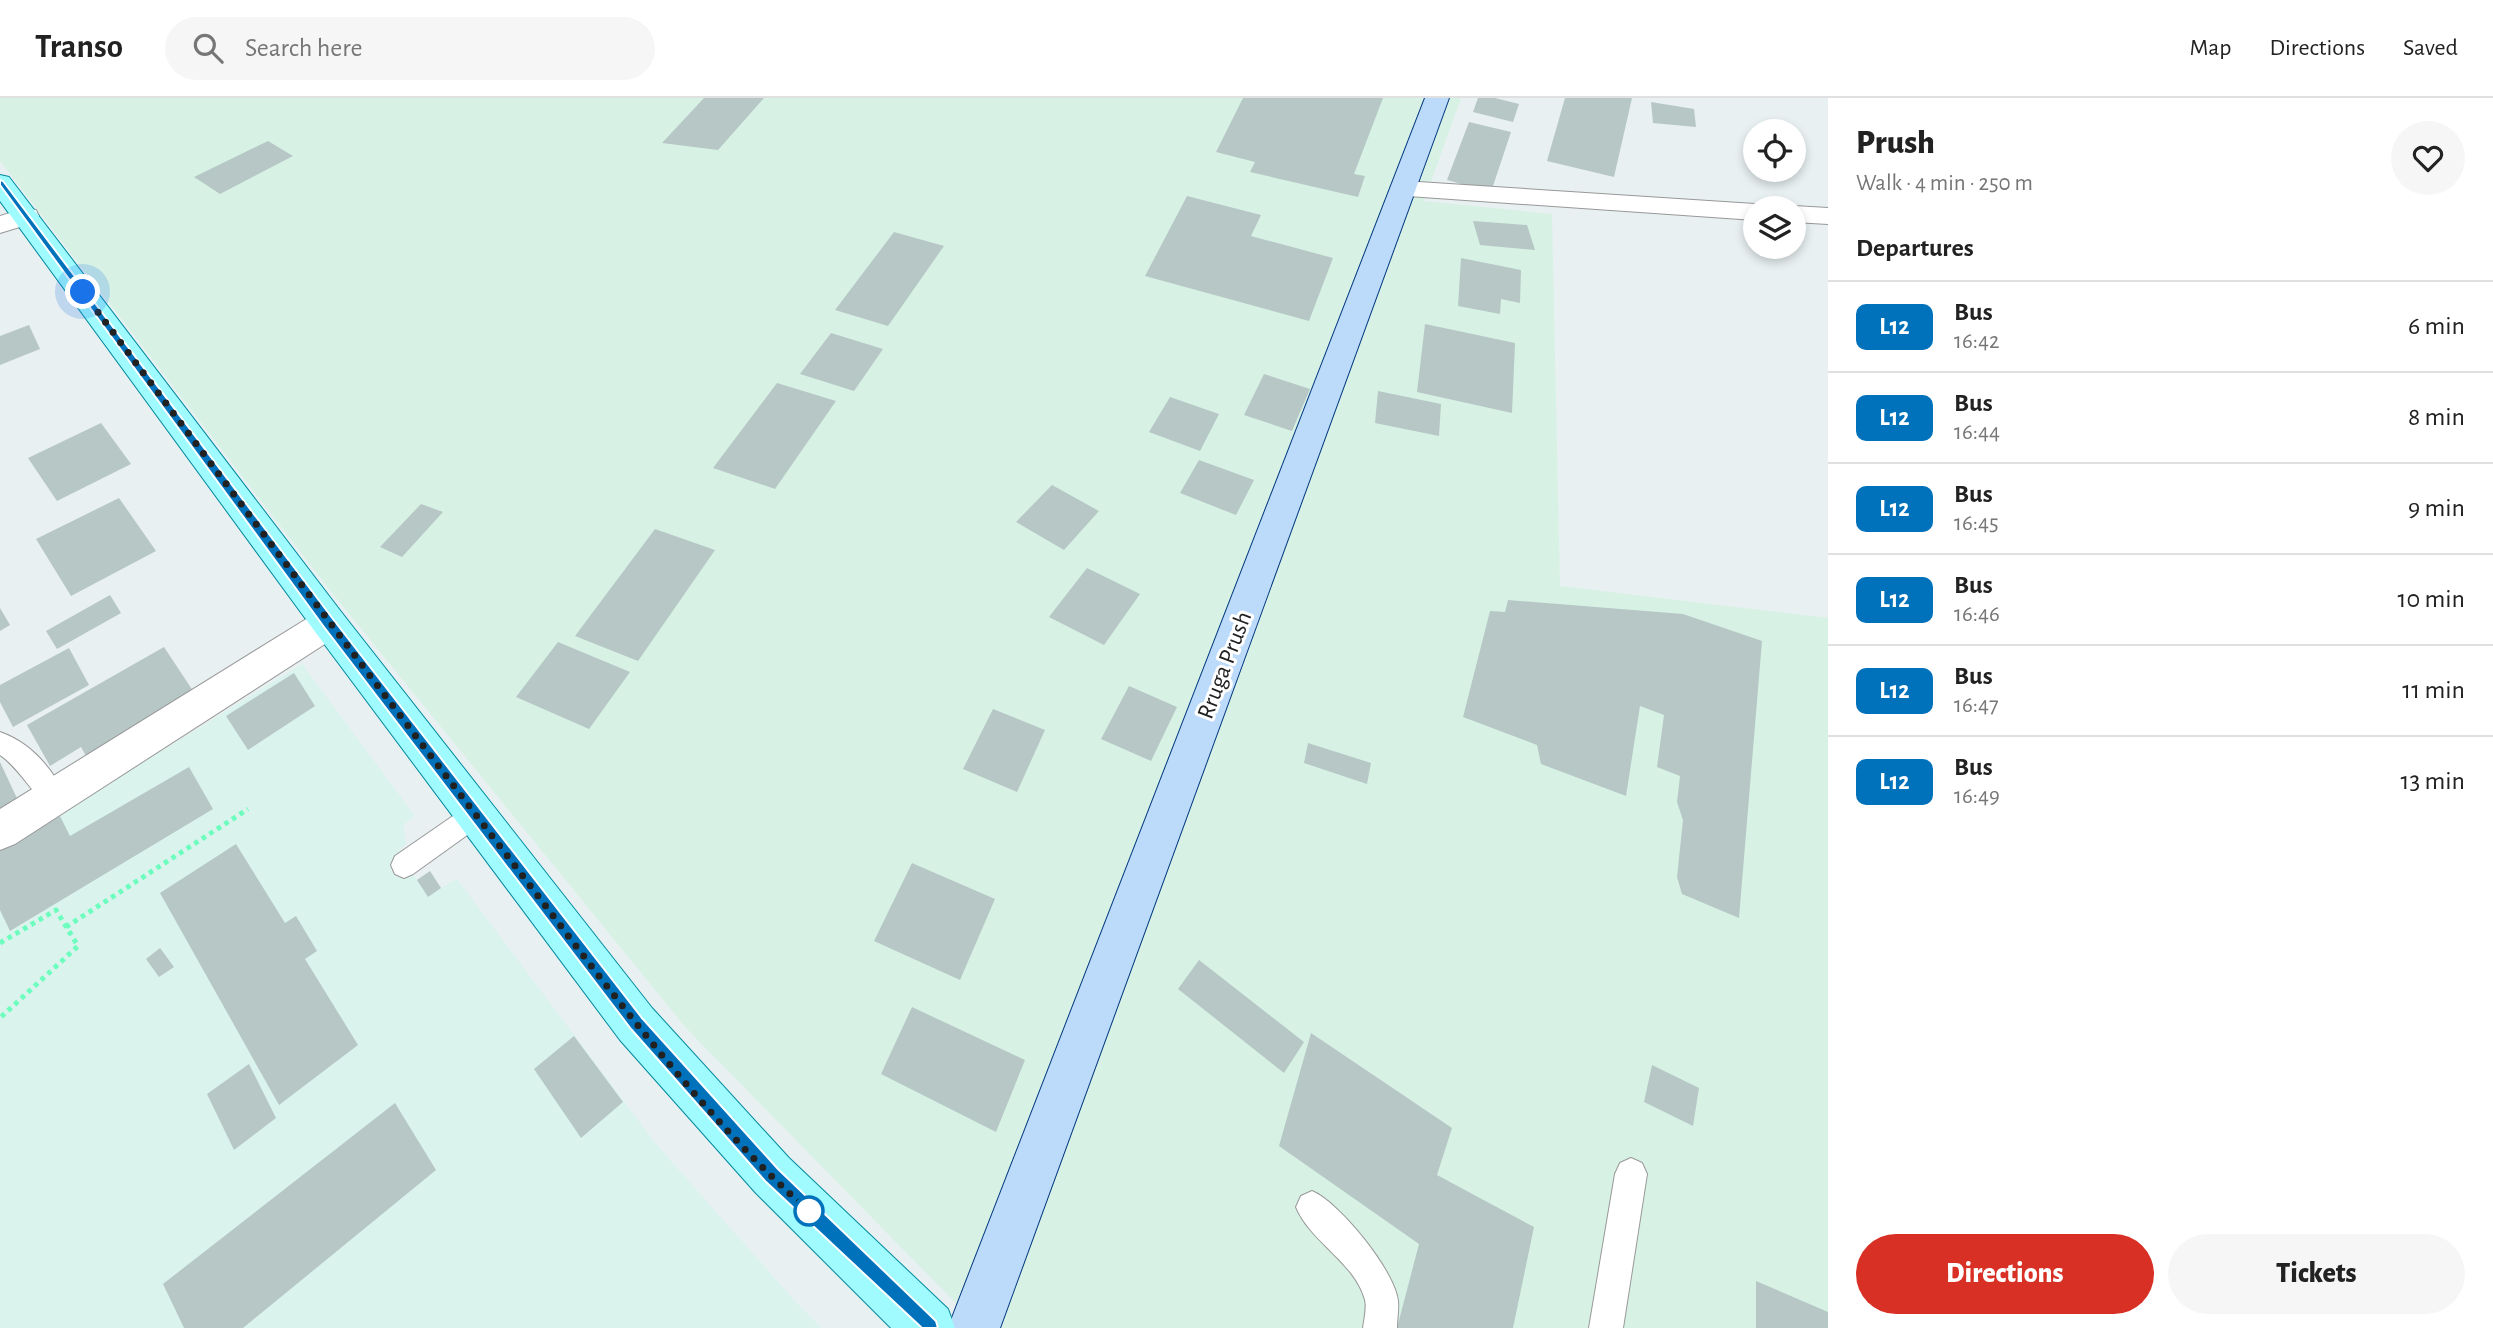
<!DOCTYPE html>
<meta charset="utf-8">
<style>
body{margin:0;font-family:"Alegreya Sans",sans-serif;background:#f6f6f6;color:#222;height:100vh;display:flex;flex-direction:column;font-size:26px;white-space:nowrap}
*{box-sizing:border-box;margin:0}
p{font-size:23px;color:#767676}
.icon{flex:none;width:38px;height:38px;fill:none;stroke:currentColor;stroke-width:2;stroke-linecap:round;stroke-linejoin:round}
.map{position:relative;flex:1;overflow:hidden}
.details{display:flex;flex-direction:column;background:#fff;width:665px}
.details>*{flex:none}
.badge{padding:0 14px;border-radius:10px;font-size:24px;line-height:46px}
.tools{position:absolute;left:1743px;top:21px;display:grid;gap:14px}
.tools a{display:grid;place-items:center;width:63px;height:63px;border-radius:50%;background:#fff;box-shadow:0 4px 10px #0003;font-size:35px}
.you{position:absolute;width:35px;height:35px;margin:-18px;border:5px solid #fff;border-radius:50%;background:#1a73e8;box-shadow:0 0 0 10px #1a73e833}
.map>.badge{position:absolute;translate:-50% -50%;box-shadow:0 0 0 4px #fff}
h2{padding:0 28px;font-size:26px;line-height:63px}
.round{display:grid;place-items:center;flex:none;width:74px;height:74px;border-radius:37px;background:#f6f6f6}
.overview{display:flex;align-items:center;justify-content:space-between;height:119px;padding:0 28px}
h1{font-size:33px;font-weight:800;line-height:52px}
.primary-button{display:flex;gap:14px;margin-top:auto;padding:14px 28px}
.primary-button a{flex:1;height:80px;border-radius:42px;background:#d93025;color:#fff;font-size:28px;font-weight:800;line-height:80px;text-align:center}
.primary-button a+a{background:#f6f6f6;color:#222}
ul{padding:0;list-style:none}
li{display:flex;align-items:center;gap:21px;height:91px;padding:0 28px;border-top:2px solid #e0e0e0}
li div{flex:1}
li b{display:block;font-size:26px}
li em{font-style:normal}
li .badge{min-width:77px;font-weight:700;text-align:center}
header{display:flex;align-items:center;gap:42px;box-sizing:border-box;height:98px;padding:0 35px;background:#fff;border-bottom:2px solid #e0e0e0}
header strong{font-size:33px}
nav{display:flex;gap:38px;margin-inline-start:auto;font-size:24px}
.search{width:490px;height:63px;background:#f6f6f6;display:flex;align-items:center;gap:18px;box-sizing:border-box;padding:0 24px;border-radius:38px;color:#767676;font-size:26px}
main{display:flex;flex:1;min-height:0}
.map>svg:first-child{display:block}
</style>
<header>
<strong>Transo</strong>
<div class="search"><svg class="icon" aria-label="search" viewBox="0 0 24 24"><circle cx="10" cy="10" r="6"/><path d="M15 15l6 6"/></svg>Search here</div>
<nav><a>Map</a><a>Directions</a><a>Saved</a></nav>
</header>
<main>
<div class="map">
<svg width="1828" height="1230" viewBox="0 0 1828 1230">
<rect width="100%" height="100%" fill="#e8f0f1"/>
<!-- commercial -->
<path fill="#d7f2e5" d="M 0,0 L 1461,0 L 1424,103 L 1552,116 L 1560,488 L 1828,520 L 1828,1230 L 980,1230 L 686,930 L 328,490 L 0,63 Z"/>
<!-- military -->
<path fill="#dbf3ed" d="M 302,566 L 415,718 L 403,727 L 406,745 L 397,755 L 404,767 L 417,782 L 430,773 L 441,790 L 457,781 L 656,1046 L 794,1202 L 822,1230 L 0,1230 L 0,753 Z"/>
<!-- building -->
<g fill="#b6c7c5">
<path d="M 704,0 L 764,0 L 718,52 L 662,45 Z"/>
<path d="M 1243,0 L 1383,0 L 1354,76 L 1365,78 L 1358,99 L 1250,74 L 1255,64 L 1216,54 Z"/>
<path d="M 1478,0 L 1495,0 L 1519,6 L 1513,24 L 1473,14 Z"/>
<path d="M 1565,0 L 1632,0 L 1614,79 L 1547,63 Z"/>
<path d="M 1651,4 L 1694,11 L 1696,29 L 1653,25 Z"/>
<path d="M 1469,24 L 1511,34 L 1491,94 L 1447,82 Z"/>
<path d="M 268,43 L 293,58 L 220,96 L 194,79 Z"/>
<path d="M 1187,98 L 1261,117 L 1251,138 L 1333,160 L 1309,223 L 1145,178 Z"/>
<path d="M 1473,123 L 1527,127 L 1535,152 L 1480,147 Z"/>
<path d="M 894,134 L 944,148 L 888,228 L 835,212 Z"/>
<path d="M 1461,160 L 1521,172 L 1520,205 L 1501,201 L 1500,216 L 1458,208 Z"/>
<path d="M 1425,226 L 1515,245 L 1512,315 L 1417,294 Z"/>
<path d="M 29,227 L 40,251 L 0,267 L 0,238 Z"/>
<path d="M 831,235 L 883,251 L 854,293 L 800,276 Z"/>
<path d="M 1264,276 L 1310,291 L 1292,333 L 1244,317 Z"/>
<path d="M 777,285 L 836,303 L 775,391 L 713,370 Z"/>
<path d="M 1378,293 L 1441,306 L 1439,338 L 1375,325 Z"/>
<path d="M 1170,299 L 1219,316 L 1200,353 L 1149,334 Z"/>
<path d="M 101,325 L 131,366 L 57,403 L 28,360 Z"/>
<path d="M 1199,362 L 1254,382 L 1236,417 L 1180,395 Z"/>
<path d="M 1052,387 L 1099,413 L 1064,452 L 1016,424 Z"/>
<path d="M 119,400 L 156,453 L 71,498 L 36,441 Z"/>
<path d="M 421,406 L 443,414 L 402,459 L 380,449 Z"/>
<path d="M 655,431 L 715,452 L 638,563 L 575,538 Z"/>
<path d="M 1087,470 L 1140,496 L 1104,547 L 1049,519 Z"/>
<path d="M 110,497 L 121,515 L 57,551 L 46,533 Z"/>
<path d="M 1508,502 L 1683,516 L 1762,543 L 1739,820 L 1682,796 L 1677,779 L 1683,722 L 1677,704 L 1680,678 L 1657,669 L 1664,617 L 1640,608 L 1626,698 L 1541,666 L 1537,647 L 1463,619 L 1490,513 L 1505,514 Z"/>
<path d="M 0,510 L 10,527 L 0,533 Z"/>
<path d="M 558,544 L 630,574 L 589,631 L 516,599 Z"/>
<path d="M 164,549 L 197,599 L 89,663 L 81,649 L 50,668 L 27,627 Z"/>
<path d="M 69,550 L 89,587 L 13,629 L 0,604 L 0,587 Z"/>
<path d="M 294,575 L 315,608 L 248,652 L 226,618 Z"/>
<path d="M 1129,588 L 1177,609 L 1151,663 L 1101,641 Z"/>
<path d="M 993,611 L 1045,632 L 1017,694 L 963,671 Z"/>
<path d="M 1308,645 L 1371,665 L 1367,686 L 1304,665 Z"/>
<path d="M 0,664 L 22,711 L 0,724 Z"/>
<path d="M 189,669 L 213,711 L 10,833 L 0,812 L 0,753 L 60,718 L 70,738 Z"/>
<path d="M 236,746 L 285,825 L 296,818 L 317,853 L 305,861 L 358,947 L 279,1007 L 160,795 Z"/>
<path d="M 912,765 L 995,801 L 960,882 L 874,843 Z"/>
<path d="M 430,773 L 441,790 L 428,799 L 417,782 Z"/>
<path d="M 160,850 L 174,869 L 159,879 L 146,861 Z"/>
<path d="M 1199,862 L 1304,944 L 1284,975 L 1178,891 Z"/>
<path d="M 912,909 L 1025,962 L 996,1034 L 881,976 Z"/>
<path d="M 1311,935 L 1452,1030 L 1437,1077 L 1534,1129 L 1513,1230 L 1397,1230 L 1419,1146 L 1279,1048 Z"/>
<path d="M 574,938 L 623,1004 L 581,1040 L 534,971 Z"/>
<path d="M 249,966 L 276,1020 L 234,1052 L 207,996 Z"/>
<path d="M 1652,967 L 1699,990 L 1693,1028 L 1644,1004 Z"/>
<path d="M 395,1005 L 436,1072 L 243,1230 L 184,1230 L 163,1186 Z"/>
<path d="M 1756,1183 L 1828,1214 L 1828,1230 L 1756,1230 Z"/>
</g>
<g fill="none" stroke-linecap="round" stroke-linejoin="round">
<defs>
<g id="lane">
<path d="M 0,634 C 31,645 52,670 66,699 L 62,707 L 53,711 C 38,705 20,670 0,657 Z"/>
<path d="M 475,705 L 484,709 L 488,717 L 484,725 L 413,776 L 404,780 L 395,776 L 391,767 L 395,758 L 466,709 Z"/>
<path d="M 1631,1060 L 1642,1065 L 1647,1076 L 1623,1230 L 1589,1230 L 1615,1076 L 1620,1065 Z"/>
<path d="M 1312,1093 C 1339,1104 1395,1173 1398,1203 C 1399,1211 1397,1221 1397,1230 L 1363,1230 C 1364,1222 1367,1210 1365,1202 C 1354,1163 1311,1145 1296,1109 L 1301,1098 Z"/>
</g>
<g id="street">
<path d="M 1403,83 L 1755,106 L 1766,110 L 1755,110 L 1755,122 L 1394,97 L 1390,91 L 1394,85 Z"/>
<path d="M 1794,108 L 1828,110 L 1828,126 L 1794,124 L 1794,110 L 1785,110 Z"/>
<path d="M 26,110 L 36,112 L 39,118 L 36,124 L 0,135 L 0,118 Z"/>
<path d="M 329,510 L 342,515 L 347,525 L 342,535 L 15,746 L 0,752 L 0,711 L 316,515 Z"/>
</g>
<path id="secondary" d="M 1425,0 L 1449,0 L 1000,1230 L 948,1230 Z"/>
<path id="primary" d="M 0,77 L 9,79 L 342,515 L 652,910 L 789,1060 L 948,1211 L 955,1230 L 891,1230 L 755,1094 L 620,942 L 316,535 L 0,103 Z"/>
</defs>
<!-- lane casing -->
<use href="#lane" stroke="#989898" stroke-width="2"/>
<!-- street casing -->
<use href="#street" stroke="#989898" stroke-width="2"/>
<!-- secondary casing -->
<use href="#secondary" stroke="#02377e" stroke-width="2"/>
<!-- primary casing -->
<use href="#primary" stroke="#00899e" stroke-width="2"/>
<!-- path -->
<g stroke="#6dfdbe" stroke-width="5" stroke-dasharray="4.5 4.5" stroke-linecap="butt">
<path d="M 66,829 L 248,711"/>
<path d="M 0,845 L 56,812 L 78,848 L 0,920"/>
</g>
<!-- lane -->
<use href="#lane" fill="#fff" fill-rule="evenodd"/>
<!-- street -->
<use href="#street" fill="#fff" fill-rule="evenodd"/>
<!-- secondary -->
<use href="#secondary" fill="#bcdbfb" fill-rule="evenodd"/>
<!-- primary -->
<use href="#primary" fill="#a0fbfe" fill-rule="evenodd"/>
</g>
<!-- line -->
<path fill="#0072bc" stroke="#fff" stroke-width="2" d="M 0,82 L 3,83 L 333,521 L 642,920 L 778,1071 L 936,1223 L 938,1230 L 922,1230 L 765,1083 L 631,931 L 324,529 L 0,87 Z"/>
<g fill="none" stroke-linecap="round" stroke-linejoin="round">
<!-- walk -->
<path stroke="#212121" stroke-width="7" stroke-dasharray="0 12.6" d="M 83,194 C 224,383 365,573 509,760 C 602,881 697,1014 809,1113"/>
</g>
<!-- markers -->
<circle fill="#fff" stroke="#0072bc" stroke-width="3.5" cx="809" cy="1113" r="14"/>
<g text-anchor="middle" stroke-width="6" stroke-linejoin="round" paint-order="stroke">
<!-- street labels -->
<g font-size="24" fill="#212121" stroke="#fff">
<text transform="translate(1224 567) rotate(-69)" y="8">Rruga Prush</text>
</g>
</g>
</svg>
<div class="tools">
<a><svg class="icon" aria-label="locate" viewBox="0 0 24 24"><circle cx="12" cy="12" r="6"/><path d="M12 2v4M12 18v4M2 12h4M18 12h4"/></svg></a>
<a><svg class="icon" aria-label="layers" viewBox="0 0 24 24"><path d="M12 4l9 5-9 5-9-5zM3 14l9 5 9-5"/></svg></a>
</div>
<div class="you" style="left:83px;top:194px"></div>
</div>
<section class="details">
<div class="overview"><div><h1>Prush</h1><p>Walk · 4 min · 250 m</p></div><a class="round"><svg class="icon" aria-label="heart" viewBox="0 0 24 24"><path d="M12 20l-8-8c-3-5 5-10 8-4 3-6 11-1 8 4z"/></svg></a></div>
<h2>Departures</h2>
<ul>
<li><span class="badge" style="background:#0072bc;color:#fff">L12</span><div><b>Bus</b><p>16:42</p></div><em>6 min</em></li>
<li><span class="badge" style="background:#0072bc;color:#fff">L12</span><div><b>Bus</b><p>16:44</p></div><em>8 min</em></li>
<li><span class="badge" style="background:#0072bc;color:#fff">L12</span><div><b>Bus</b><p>16:45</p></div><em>9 min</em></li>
<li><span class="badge" style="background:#0072bc;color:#fff">L12</span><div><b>Bus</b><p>16:46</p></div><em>10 min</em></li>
<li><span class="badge" style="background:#0072bc;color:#fff">L12</span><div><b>Bus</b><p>16:47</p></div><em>11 min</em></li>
<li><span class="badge" style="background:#0072bc;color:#fff">L12</span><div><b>Bus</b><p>16:49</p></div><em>13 min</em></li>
</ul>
<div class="primary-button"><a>Directions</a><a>Tickets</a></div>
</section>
</main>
